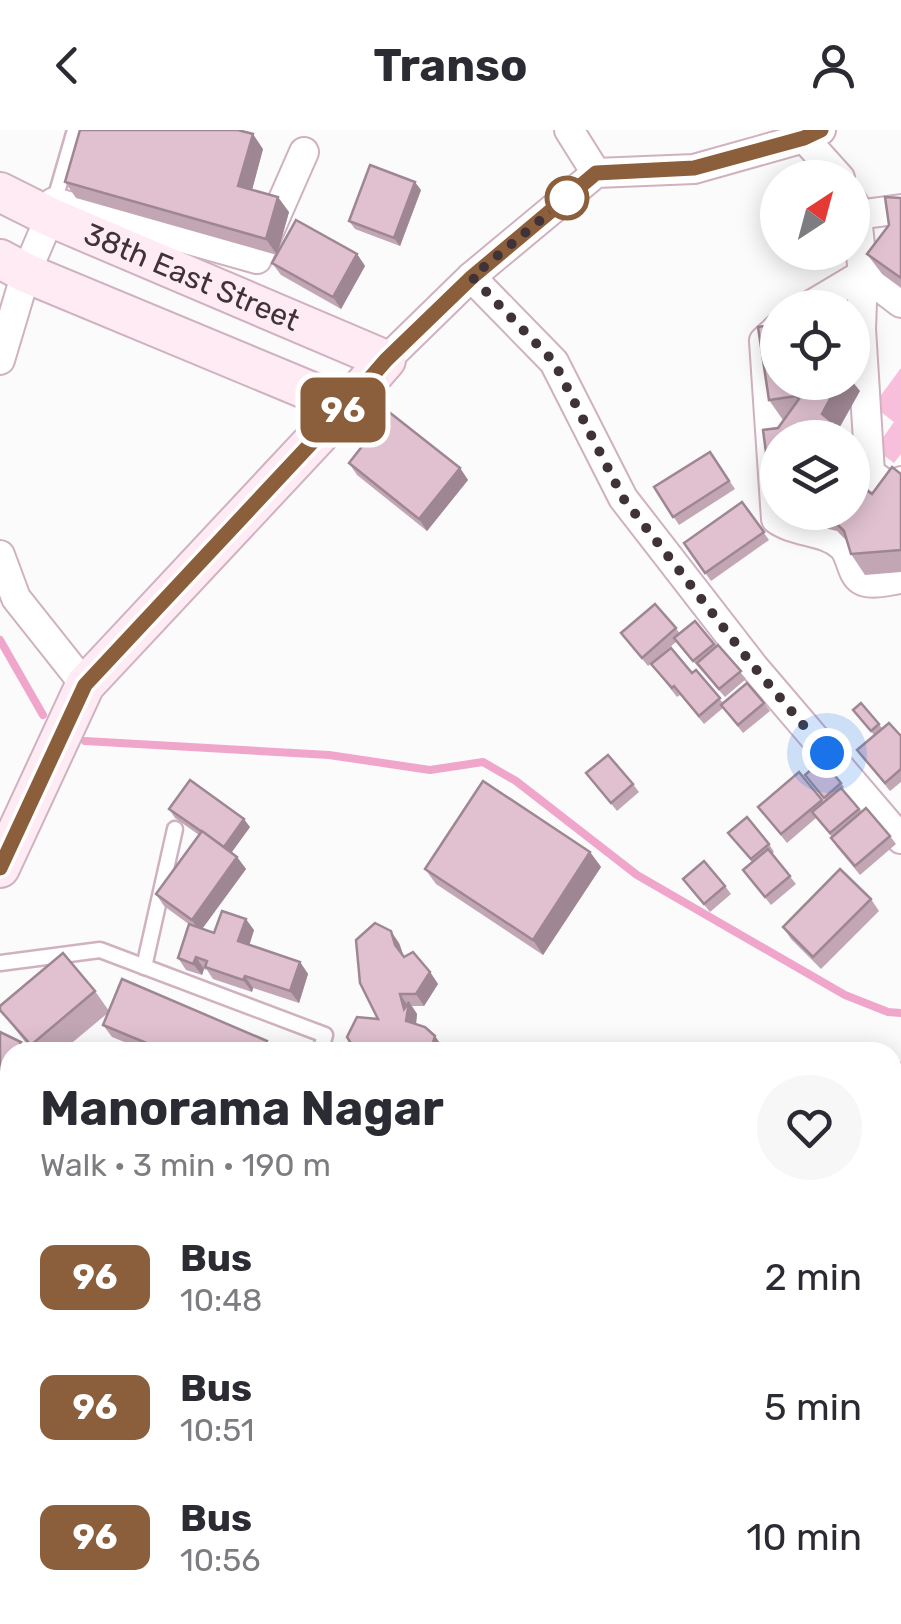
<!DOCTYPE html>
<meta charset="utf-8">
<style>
body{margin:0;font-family:Rubik,sans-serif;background:#f7f7f7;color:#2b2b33;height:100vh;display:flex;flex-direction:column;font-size:38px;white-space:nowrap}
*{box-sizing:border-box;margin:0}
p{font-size:32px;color:#7c7c81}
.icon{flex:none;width:55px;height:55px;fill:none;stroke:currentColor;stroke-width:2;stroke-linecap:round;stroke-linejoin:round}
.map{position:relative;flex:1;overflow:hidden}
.sheet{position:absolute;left:0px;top:912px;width:902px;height:582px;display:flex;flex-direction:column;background:#fff;border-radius:30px 30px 0 0;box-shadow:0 5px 25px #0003}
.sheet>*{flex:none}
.badge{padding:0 20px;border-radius:15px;font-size:35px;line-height:65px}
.needle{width:65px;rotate:36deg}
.controls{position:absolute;left:760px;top:30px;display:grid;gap:20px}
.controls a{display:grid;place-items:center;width:110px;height:110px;border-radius:50%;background:#fff;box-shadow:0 5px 25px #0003;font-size:50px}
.you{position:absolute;width:50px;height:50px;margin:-25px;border:8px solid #fff;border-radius:50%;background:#1a73e8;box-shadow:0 0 0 15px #1a73e833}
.map>.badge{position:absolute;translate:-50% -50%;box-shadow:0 0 0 5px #fff}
.round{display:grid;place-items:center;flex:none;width:105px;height:105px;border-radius:52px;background:#f7f7f7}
.headline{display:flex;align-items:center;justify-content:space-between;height:170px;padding:0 40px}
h1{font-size:48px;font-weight:700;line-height:75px}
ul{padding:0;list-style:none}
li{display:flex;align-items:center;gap:30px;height:130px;padding:0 40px}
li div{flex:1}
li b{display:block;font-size:38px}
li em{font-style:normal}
li .badge{min-width:110px;font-weight:700;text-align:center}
header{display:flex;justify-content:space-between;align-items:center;height:130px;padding:0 40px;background:#fff;font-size:45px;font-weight:700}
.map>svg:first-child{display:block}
</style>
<header><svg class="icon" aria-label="back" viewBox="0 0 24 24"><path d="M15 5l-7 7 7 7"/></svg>Transo<svg class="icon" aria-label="person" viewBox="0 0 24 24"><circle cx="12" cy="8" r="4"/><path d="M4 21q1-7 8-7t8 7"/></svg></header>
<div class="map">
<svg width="901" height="1494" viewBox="0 0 901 1494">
<rect width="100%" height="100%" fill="#fbfbfb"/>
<!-- green -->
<path fill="#f7bfdb" d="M 901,238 L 901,324 L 894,333 L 875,319 L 894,292 L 873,276 Z"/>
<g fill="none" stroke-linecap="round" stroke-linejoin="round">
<!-- stream -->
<g stroke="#f0a5cb" stroke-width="8">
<path d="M 0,510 L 43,585"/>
<path d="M 85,611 L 329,625 L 430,640 L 483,632 L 516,651 L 637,745 L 845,865 L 888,882 L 901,883"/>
</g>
<defs>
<g id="lane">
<path d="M 53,76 L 75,0"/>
<path d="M 0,833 L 100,820 L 325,905 L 320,922"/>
<path d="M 144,837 L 175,699"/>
<path d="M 892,943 L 901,941"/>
<path d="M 892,1002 L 901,1017"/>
<path d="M 0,1146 L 10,1148"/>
<path d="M 236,1485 L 240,1494"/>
<path d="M 644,1485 L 651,1494"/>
<path d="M 778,1485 L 780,1494"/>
<path d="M 704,1494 L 715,1485"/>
</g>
<g id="street">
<path d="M 569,0 L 596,43"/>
<path d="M 804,8 L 840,48"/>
<path d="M 852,71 L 856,77 L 863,144 L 861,199 L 870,343 L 889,357 L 901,351"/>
<path d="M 54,72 L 257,129 L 304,22"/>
<path d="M 857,85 L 901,79"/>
<path d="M 863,144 L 901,173"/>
<path d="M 471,147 L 554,232 L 623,368 L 754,537 L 901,709"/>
<path d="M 806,178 L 863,144"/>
<path d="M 778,198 L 764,211 L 776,389 C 795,403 825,400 842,416 C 851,424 851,444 861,450 C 870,456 891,450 901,449"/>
<path d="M 0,230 L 26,143 L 50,87"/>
<path d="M 386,230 L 471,147 L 596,43 L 694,39 L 804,8 L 821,0"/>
<path d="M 0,425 L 16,468 L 85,555"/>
<path d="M 0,1354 L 10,1356"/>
</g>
<g id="secondary">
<path id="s1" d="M 0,62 L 50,87 L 386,230 L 346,276 L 85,555 L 0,738"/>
<path d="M 0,129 L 26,143 L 346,276"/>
</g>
</defs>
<!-- lane casing -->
<use href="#lane" stroke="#d0b1c0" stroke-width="19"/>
<!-- street casing -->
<use href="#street" stroke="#d0b1c0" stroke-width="32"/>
<!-- secondary casing -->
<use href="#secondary" stroke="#d0b1c0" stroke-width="42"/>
<!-- lane -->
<use href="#lane" stroke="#fff" stroke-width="14"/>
<!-- street -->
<use href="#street" stroke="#fff" stroke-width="28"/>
<!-- secondary -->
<use href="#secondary" stroke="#feebf4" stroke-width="38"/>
</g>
<!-- wall -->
<g fill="#c2a6b3">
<path d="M 263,19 L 252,60 L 289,82 L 277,124 L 357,124 L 365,136 L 341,179 L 281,145 L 272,133 L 277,125 L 76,68 L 65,52 Z"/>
<path d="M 421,60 L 400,116 L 355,99 L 349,91 Z"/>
<path d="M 901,68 L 901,158 L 882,144 L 867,124 L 889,95 Z"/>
<path d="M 758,197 L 860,261 L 778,308 L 778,376 L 772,368 L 778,298 L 783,290 L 769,270 Z"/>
<path d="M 710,322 L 735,359 L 679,395 L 654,357 Z"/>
<path d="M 349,333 L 460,338 L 468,350 L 427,401 L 357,345 Z"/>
<path d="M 901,344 L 901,442 L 865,445 L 851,424 L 847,411 L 837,401 L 786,389 L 782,382 L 852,382 L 872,364 Z"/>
<path d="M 742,372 L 769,410 L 711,451 L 684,413 Z"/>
<path d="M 695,491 L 746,549 L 725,567 L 676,512 L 648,536 L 621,503 L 676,498 L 680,504 Z"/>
<path d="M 651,534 L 692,543 L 696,540 L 723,573 L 764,573 L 770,581 L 743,603 L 723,578 L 704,594 L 680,565 L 677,567 Z"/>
<path d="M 861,573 L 882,598 L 874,605 L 853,580 Z"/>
<path d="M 901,606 L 901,652 L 890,661 L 857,620 Z"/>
<path d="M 799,642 L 824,672 L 826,671 L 805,645 L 841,653 L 844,657 L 842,659 L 862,682 L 890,706 L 896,714 L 860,745 L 836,716 L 831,708 L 832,707 L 816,688 L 787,713 L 758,677 Z"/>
<path d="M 586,643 L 633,654 L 639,662 L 617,681 Z"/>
<path d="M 169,679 L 250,697 L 231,723 L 237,727 L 246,739 L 202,798 L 214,803 L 254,800 L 249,815 L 300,832 L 308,844 L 299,873 L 253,858 L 252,862 L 213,849 L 207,840 L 204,839 L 202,845 L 186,840 L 178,828 L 190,795 L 164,776 L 156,764 L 199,705 L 175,688 Z"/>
<path d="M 728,703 L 769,714 L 774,722 L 772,724 L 796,754 L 771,775 L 743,740 L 752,732 Z"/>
<path d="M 590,722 L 601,737 L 543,825 L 436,754 L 425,739 Z"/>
<path d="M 683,749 L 725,756 L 731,764 L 710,782 Z"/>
<path d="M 871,769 L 879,781 L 821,839 L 791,809 L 783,797 Z"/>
<path d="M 399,813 L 404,827 L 430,842 L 438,854 L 424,876 L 412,876 L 417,884 L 416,894 L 435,906 L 443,918 L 442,922 L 356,922 L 378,889 Z"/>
<path d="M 95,861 L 109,881 L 275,922 L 149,922 L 112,907 L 103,895 L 109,882 L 61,922 L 10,922 L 10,1006 L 0,1001 L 0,902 L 21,912 L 28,922 L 30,918 L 0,880 Z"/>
<path d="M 0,1045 L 10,1047 L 10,1130 L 0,1128 Z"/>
<path d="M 901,1054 L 901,1161 L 892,1166 L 892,1059 Z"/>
<path d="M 0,1240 L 10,1243 L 10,1331 L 0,1328 Z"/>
<path d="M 270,1485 L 346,1485 L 352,1494 L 277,1494 Z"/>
<path d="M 383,1485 L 507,1485 L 513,1494 L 381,1494 Z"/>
<path d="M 662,1485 L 691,1485 L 679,1494 L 669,1494 Z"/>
</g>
<!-- shaded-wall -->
<g fill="#9e8792">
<path d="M 253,4 L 263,19 L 249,71 L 238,56 Z"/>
<path d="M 415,52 L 421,60 L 400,116 L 394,108 Z"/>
<path d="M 278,67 L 289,82 L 277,125 L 266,109 Z"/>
<path d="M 357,124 L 365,136 L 341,179 L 333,167 Z"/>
<path d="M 852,206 L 860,217 L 852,228 Z"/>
<path d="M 852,251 L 860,261 L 836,304 L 822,284 L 839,252 L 852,252 Z"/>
<path d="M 842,300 L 847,308 L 836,308 Z"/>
<path d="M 460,338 L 468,350 L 427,401 L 419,389 Z"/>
<path d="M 244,689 L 250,697 L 229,726 L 223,718 Z"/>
<path d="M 590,722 L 601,737 L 543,825 L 533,810 Z"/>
<path d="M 237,727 L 246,739 L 200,802 L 192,790 Z"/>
<path d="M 246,789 L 254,800 L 247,823 L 238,811 Z"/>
<path d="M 391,801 L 399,813 L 404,827 L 395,815 Z"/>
<path d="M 196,827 L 204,839 L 202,845 L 193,834 Z"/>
<path d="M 300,832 L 308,844 L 299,873 L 290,861 Z"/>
<path d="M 430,842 L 438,854 L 424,876 L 416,864 Z"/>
<path d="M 245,846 L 253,858 L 252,862 L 243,850 Z"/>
<path d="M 400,864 L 408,876 L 409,872 L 417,884 L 415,903 L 406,891 Z"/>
<path d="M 435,906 L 443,918 L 442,922 L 430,922 Z"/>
<path d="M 267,911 L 275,922 L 262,922 Z"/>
<path d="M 21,912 L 28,922 L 16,922 Z"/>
</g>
<!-- building -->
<g fill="#e1c1d0" stroke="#9e8792" stroke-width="2.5">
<path d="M 80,0 L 238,0 L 253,4 L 238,56 L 278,67 L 266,109 L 65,52 Z"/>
<path d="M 370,35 L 415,52 L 394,108 L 349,91 Z"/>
<path d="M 885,67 L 901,68 L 901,148 L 867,124 L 889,95 Z"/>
<path d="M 296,90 L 357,124 L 333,167 L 272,133 Z"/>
<path d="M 807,164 L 823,178 L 797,178 Z"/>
<path d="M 778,194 L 778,252 L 839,252 L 822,284 L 842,300 L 836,308 L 778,308 L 778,369 L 772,368 L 763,300 L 778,298 L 799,269 L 796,266 L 769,270 L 758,197 Z"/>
<path d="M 389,282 L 460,338 L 419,389 L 349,333 Z"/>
<path d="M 710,322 L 729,351 L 673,387 L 654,357 Z"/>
<path d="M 892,337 L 901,344 L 901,420 L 851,424 L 844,401 L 825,382 L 852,382 L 852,350 L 872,364 Z"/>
<path d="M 742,372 L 764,402 L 705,443 L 684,413 Z"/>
<path d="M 655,474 L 676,498 L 642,528 L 621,503 Z"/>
<path d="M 695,491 L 714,514 L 693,531 L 674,508 Z"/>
<path d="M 718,515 L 741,541 L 719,559 L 697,533 Z"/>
<path d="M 671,518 L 692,543 L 696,540 L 720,568 L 699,586 L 674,556 L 672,558 L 651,534 Z"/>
<path d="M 747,553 L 764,573 L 738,595 L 721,575 Z"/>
<path d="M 861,573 L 879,594 L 871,601 L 853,580 Z"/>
<path d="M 889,593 L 901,606 L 901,639 L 885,653 L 857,620 Z"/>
<path d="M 608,625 L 633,654 L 611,673 L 586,643 Z"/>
<path d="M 822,630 L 841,653 L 824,668 L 805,645 Z"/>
<path d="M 799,642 L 822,670 L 781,704 L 758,677 Z"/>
<path d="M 190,650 L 244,689 L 224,717 L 169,679 Z"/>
<path d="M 483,651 L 590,722 L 533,810 L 425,739 Z"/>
<path d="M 841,658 L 859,679 L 830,703 L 812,682 Z"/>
<path d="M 866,678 L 890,706 L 855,736 L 831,708 Z"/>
<path d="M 747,687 L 769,714 L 751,729 L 728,703 Z"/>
<path d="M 202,701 L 237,727 L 192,790 L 156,764 Z"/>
<path d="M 768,719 L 790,746 L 765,767 L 743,740 Z"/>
<path d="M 704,731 L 725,756 L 704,774 L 683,749 Z"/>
<path d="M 840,739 L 871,769 L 813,827 L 783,797 Z"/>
<path d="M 222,781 L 246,789 L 238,811 L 300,832 L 290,861 L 245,846 L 243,850 L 205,837 L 207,831 L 196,827 L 193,834 L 178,828 L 189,794 L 214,803 Z"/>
<path d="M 375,793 L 391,801 L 395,815 L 404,827 L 413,822 L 430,842 L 416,864 L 400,864 L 404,879 L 409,872 L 406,891 L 425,897 L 435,906 L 430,922 L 356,922 L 347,907 L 357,887 L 378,889 L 360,853 L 356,810 Z"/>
<path d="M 63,823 L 95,861 L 31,915 L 0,880 L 0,876 Z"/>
<path d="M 122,849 L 267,911 L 262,922 L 168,922 L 103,895 Z"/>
<path d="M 0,902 L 21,912 L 16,922 L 10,922 L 10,992 L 0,987 Z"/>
<path d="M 30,917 L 42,922 L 27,922 Z"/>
<path d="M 901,946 L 901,988 L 892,974 L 892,951 Z"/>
<path d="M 0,1045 L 10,1047 L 10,1112 L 0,1110 Z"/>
<path d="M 901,1054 L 901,1133 L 892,1137 L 892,1059 Z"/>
<path d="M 0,1240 L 10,1243 L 10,1314 L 0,1311 Z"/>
<path d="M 892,1424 L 901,1424 L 901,1494 L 845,1494 L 845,1485 L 892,1485 Z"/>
<path d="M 60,1485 L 128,1485 L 152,1490 L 152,1494 L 58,1494 Z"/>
<path d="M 272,1485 L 329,1485 L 318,1494 L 278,1494 Z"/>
<path d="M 383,1485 L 485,1485 L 473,1494 L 381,1494 L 378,1489 Z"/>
</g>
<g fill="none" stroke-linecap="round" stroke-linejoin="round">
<defs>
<path id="line" d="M 0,738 L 85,555 L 346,276 L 386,230 L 472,147 L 596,43 L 694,38 L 804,8 L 821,0"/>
</defs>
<!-- line casing -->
<use href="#line" stroke="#fff" stroke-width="22"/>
<!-- line -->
<use href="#line" stroke="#8b5e3c" stroke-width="15"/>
<!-- walk -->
<path stroke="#3f3339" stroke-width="10" stroke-dasharray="0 18" d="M 567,68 L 472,147 L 554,232 L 623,368 L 754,537 L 827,623"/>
</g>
<!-- markers -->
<circle fill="#fff" stroke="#8b5e3c" stroke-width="5" cx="567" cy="68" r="20"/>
<g text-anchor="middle" stroke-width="10" stroke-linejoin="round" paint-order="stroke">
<!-- street labels -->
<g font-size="30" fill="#3f3339" stroke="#fff">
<text dy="10" stroke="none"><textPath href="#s1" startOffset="210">38th East Street</textPath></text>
</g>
</g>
</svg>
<div class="controls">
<a><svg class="needle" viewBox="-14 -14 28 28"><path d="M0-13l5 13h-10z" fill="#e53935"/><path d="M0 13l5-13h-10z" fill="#7c7c81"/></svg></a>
<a><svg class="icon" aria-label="locate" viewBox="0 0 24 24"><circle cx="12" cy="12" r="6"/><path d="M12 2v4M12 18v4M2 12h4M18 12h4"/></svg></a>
<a><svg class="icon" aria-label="layers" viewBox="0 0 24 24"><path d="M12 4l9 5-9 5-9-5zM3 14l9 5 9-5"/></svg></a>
</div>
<div class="you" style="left:827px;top:623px"></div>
<b class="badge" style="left:343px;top:280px;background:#8b5e3c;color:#fff">96</b>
<section class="sheet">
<div class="headline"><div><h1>Manorama Nagar</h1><p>Walk · 3 min · 190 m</p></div><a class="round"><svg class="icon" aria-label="heart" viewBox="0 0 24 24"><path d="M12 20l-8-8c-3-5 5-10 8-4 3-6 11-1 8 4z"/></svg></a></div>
<ul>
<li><span class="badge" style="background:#8b5e3c;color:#fff">96</span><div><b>Bus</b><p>10:48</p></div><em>2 min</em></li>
<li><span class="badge" style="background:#8b5e3c;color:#fff">96</span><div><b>Bus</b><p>10:51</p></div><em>5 min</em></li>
<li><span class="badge" style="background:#8b5e3c;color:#fff">96</span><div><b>Bus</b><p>10:56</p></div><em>10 min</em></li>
</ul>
</section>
</div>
